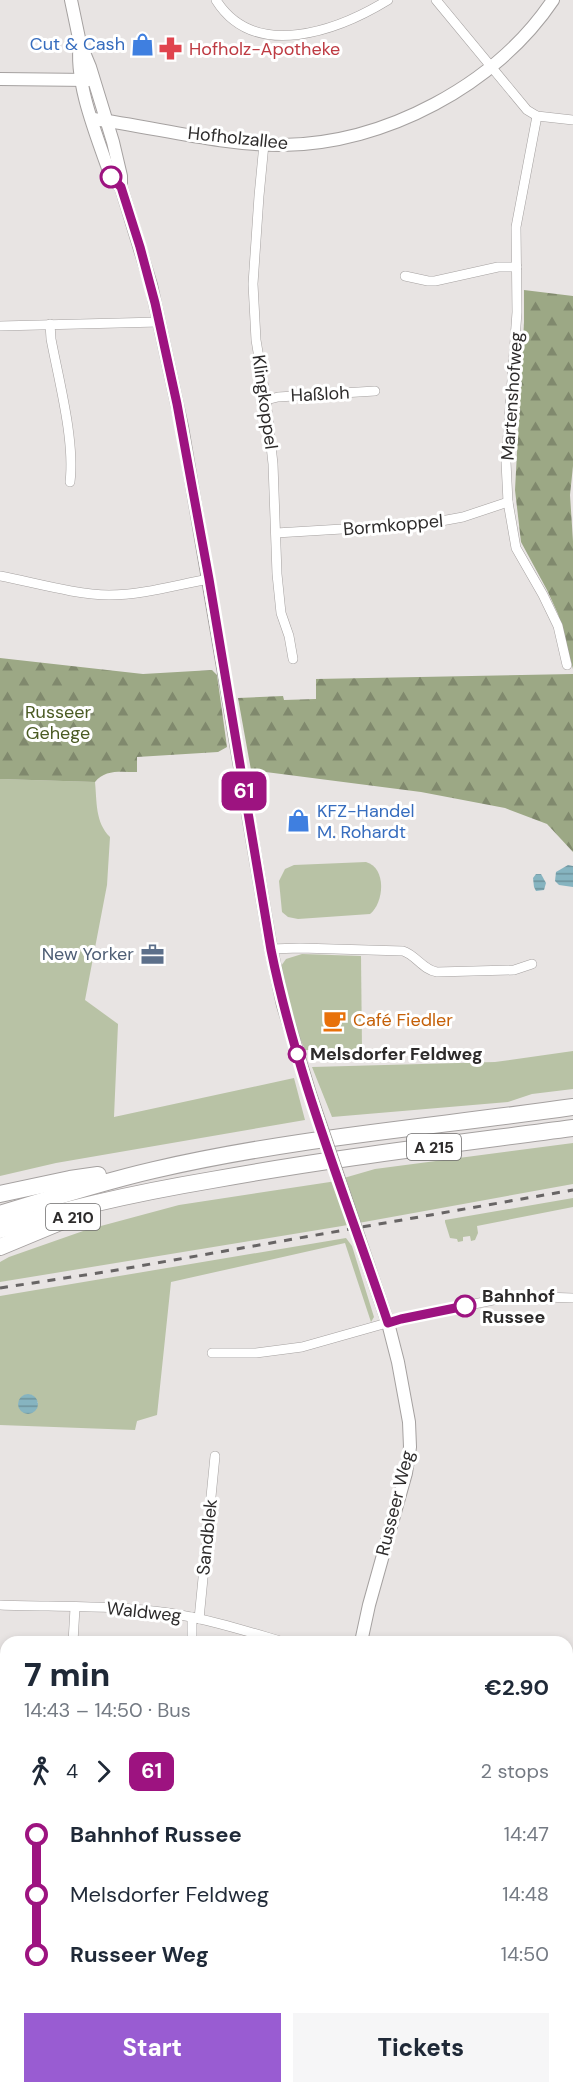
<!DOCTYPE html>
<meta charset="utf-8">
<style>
body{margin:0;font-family:"DM Sans",sans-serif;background:#f6f6f7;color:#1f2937;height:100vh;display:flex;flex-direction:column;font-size:22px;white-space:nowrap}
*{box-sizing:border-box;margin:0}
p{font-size:20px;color:#747a83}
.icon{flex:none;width:33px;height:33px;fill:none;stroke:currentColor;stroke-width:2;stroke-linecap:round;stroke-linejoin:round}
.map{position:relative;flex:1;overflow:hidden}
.side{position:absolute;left:0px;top:1636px;width:573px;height:458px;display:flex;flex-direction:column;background:#fff;border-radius:18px 18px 0 0;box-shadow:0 3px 9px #0003}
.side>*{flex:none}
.badge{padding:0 12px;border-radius:9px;font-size:21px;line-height:39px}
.map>.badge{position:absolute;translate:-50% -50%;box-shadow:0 0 0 3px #fff}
.legs{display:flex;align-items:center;gap:9px;height:66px;padding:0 24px;font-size:20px}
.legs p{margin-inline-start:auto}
.headline{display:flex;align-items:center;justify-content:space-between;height:102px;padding:0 24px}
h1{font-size:33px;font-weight:800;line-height:45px}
.primary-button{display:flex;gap:12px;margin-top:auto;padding:12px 24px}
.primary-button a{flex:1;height:69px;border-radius:0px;background:#995cd2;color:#fff;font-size:24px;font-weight:800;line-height:69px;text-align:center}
.primary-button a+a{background:#f6f6f7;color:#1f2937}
ul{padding:0 24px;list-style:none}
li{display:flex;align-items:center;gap:21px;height:60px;font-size:22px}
li i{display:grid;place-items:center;width:9px;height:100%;margin:0 8px;background:currentColor}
li i::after{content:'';width:15px;height:15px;margin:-8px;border:4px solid;border-radius:50%;background:#fff}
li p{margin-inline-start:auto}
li:first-child i{background:linear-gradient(#0000 50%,currentColor 0)}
li:last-child i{background:linear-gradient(currentColor 50%,#0000 0)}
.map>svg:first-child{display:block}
</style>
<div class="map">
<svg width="573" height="2093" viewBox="0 0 573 2093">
<defs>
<pattern id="forest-firs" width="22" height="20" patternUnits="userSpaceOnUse" patternTransform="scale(1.5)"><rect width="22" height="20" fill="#9ca885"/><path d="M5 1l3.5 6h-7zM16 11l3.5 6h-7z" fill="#80896d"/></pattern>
<pattern id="garden-dots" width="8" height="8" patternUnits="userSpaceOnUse" patternTransform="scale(1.5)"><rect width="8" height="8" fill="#b8c2a5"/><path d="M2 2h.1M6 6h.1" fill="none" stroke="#969e87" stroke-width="1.8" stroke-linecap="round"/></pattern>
<pattern id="water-rules" width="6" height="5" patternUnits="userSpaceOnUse" patternTransform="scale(1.5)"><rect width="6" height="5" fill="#86b4c0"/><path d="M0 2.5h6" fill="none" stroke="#6e939c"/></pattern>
</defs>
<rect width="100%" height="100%" fill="#e8e4e3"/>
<!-- grass -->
<g fill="#b8c2a5" fill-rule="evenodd">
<path d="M 0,779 L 95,782 C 97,802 95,822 110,837 L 107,885 L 85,1000 L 118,1024 L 114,1117 L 294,1078 L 305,1120 L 56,1163 L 0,1176 Z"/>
<path d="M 366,862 C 387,868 384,903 370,914 L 298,919 L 288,917 L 282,912 L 279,881 L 285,869 L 294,865 Z"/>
<path d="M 302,954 L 361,956 L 362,1050 L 305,1050 L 296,1029 L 281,966 L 286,959 Z"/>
<path d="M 573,1051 L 573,1089 L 532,1094 L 508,1102 L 332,1117 L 312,1067 L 495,1062 Z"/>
<path d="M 573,1143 L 573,1184 L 342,1226 L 0,1282 L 0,1262 L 9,1257 L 86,1230 L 179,1205 L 330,1182 L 375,1169 Z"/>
<path d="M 573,1198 L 573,1207 L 477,1226 L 478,1233 L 475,1240 L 471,1241 L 470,1236 L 463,1237 L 463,1241 L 458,1242 L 457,1239 L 450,1238 L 445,1222 L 445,1220 Z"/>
<path d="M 346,1238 L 352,1246 L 374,1317 L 371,1322 L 345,1243 L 171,1282 L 157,1415 L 137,1421 L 135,1430 L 0,1425 L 0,1296 ZM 32,1395 L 38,1403 L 18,1404 L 23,1396 Z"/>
<path d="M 0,2020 L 6,2020 L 6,2088 L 200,2088 L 203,2093 L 0,2093 Z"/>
</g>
<!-- forest -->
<g fill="url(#forest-firs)">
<path d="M 524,290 L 573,296 L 573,466 L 570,495 L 573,541 L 573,669 L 558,614 L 547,590 L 521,542 L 515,490 L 524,322 Z"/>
<path d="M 0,658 L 143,674 L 212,670 L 217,675 L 227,747 L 218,752 L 137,757 L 137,772 C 121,772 105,769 95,782 L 0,779 Z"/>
<path d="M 573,674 L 573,852 L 547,824 L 505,808 L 421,792 L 251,770 L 238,698 L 283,696 L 284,700 L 316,699 L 316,679 Z"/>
</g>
<!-- garden -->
<path fill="url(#garden-dots)" d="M 0,1673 L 6,1673 L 6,1711 L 0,1713 Z"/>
<!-- water -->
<g fill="url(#water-rules)">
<path d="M 568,865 L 573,866 L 573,887 L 559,885 L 555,881 L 556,872 Z"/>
<path d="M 536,874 L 541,874 L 546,883 L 544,890 L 536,891 L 534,887 L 533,878 Z"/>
<circle cx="28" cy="1404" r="10"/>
</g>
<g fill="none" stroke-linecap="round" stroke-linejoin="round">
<defs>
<g id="street">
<path d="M 216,0 C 255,62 339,30 388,0"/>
<path d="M 436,0 L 527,110 L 537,116 L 573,120"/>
<path d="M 537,116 L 516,227 L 517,312 L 506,462 L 508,502 L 516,548 L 543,595 L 558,626 L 567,665"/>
<path d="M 264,144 L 259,196 L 253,284 L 256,340 L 266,400 L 273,464 L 277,574 L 281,613 L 289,636 L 293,659"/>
<path d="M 405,276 L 428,281 L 435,281 L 498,267 L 517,267"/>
<path d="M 50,324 L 51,339 C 59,381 75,441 70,482"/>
<path d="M 0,326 L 159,322"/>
<path d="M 266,400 L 278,397 L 375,391"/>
<path d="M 276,533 L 425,524 L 463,517 L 508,502"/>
<path d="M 0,576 C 32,582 77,595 109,595 C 142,595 176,585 209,579"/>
<path d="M 271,949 L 300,948 L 403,951 C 416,955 423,970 437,972 L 514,970 L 532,964"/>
<path d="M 212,1353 L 256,1353 L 302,1347 L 401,1319 L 513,1296 L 573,1298"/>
<path d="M 0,1605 C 56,1607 113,1605 169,1613 C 208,1619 246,1631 284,1642"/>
<path d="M 192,1617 L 192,1642"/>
<path d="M 199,1619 L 215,1456"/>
<path d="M 73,1642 L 75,1608"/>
<path d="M 567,1699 L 573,1700"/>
<path d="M 567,1771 L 573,1742"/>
<path d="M 567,1781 L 573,1782"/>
<path d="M 0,1905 L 6,1907"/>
<path d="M 207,2088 L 210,2093"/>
<path d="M 365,2088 L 369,2093"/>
<path d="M 377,2093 L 389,2088"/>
<path d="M 558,2093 L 559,2088"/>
</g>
<g id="secondary">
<path d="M 71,0 L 80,43 L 90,67 L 113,142 L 121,176 L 121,187 L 151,285 L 182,427 L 271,949 L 283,1005 L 310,1094"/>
<path d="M 80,43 C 74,83 98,139 111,177 L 121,187"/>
<path d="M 0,79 L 89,80"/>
<path d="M 93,119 C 155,127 219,145 282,145 C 385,144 496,85 553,0"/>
<path d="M 359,1238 L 388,1323 L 398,1362 L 409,1422 L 410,1447 L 406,1473 L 369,1605 L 361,1642"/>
<path d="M 246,2093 L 250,2088"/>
</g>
<g id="highway">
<path d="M 0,1194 L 70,1179 L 98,1175"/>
<path d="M 0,1214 C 51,1198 102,1182 154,1170 C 291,1138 433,1127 573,1107"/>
<path d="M 0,1230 C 69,1207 141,1192 212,1180 C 332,1158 453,1144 573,1128"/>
<path d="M 0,1247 L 65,1220"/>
</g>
</defs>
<!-- street casing -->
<use href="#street" stroke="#a5a1a0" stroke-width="10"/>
<!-- secondary casing -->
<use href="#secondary" stroke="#a5a1a0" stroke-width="14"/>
<!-- highway casing -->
<use href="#highway" stroke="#a5a1a0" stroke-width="18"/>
<!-- street -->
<use href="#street" stroke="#fff" stroke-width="9"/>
<!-- secondary -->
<use href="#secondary" stroke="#fff" stroke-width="12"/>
<!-- highway -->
<use href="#highway" stroke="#fff" stroke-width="16"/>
<!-- rail -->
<path stroke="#686565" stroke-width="3" stroke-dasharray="8 8" stroke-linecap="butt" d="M 0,1288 L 111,1271 L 573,1190"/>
<defs>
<path id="secondary-bridge" d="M 310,1094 L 359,1238"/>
</defs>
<!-- secondary-bridge casing -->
<use href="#secondary-bridge" stroke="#a5a1a0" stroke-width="14" stroke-linecap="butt"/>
<!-- secondary-bridge -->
<use href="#secondary-bridge" stroke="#fff" stroke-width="12"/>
</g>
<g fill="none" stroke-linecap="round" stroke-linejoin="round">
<defs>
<path id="line-1" d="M 111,177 L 121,187 L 140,247 L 155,303 L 177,404 L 209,579 L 271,950 C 297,1078 347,1200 388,1323 L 401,1319 L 465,1306"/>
</defs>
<!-- line-1 casing -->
<use href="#line-1" stroke="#fff" stroke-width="14"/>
<!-- line-1 -->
<use href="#line-1" stroke="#9d1380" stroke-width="9"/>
</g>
<!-- icons -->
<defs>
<symbol id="shop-bare" viewBox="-9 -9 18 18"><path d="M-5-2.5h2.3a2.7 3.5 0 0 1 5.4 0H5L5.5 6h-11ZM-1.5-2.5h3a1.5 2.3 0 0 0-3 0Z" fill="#3f7fe0" stroke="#fff" stroke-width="2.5" paint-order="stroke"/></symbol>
<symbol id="pharmacy-bare" viewBox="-9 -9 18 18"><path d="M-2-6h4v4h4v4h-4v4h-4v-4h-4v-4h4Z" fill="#e0444e" stroke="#fff" stroke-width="2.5" paint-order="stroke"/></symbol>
<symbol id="office-bare" viewBox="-9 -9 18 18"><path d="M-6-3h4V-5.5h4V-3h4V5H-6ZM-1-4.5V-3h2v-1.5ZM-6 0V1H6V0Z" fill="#5c6f8a" stroke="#fff" stroke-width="2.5" paint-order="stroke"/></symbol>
<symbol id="cafe-bare" viewBox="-9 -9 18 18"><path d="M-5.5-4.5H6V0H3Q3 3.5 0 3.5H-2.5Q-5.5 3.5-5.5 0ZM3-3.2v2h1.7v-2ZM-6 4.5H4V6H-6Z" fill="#e8710a" stroke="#fff" stroke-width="2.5" paint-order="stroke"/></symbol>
</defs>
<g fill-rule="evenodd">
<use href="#shop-bare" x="126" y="28" width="33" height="33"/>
<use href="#pharmacy-bare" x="154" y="32" width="33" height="33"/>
<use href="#shop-bare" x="282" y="804" width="33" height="33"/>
<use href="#office-bare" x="136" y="938" width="33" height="33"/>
<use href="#cafe-bare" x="318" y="1004" width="33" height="33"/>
</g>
<!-- markers -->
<g fill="#fff" stroke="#9d1380" stroke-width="3">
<circle cx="111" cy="177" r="10"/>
<circle cx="297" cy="1054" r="8"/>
<circle cx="465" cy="1306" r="10"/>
</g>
<g text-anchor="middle" stroke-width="6" stroke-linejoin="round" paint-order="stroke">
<!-- shield labels -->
<g fill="#fff" stroke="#6c6b6b" stroke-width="1.5">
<rect x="407" y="1134" width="54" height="26" rx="4.5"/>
<rect x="46" y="1204" width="54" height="26" rx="4.5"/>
</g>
<g font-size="16" font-weight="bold" fill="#2d2b2b">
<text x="434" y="1153">A 215</text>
<text x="73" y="1223">A 210</text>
</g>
<!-- shop labels -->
<g font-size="18" fill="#366cbe" stroke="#fff" text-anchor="end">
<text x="125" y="50">Cut &amp; Cash</text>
<text x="317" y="817" text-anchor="start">KFZ-Handel<tspan x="317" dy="21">M. Rohardt</tspan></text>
</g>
<!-- health labels -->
<g font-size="18" fill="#be3a42" stroke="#fff" text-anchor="start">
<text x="189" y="55">Hofholz-Apotheke</text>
</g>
<!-- street labels -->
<g font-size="18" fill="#2d2b2b" stroke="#fff">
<text transform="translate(238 138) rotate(6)" y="6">Hofholzallee</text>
<text transform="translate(320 394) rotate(-3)" y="6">Haßloh</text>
<text transform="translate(512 396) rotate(-86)" y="6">Martenshofweg</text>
<text transform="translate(265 402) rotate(82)" y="6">Klingkoppel</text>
<text transform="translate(393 525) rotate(-5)" y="6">Bormkoppel</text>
<text transform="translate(395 1503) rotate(-76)" y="6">Russeer Weg</text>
<text transform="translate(207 1537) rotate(-84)" y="6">Sandblek</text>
<text transform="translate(144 1612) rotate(6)" y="6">Waldweg</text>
</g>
<!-- park labels -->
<g font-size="18" fill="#4b5b24" stroke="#fff">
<text x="58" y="718">Russeer<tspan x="58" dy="21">Gehege</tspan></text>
</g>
<!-- service labels -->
<g font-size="18" fill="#4e5e75" stroke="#fff" text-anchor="end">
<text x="134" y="960">New Yorker</text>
</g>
<!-- food labels -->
<g font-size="18" fill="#c56008" stroke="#fff" text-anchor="start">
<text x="353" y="1026">Café Fiedler</text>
</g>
<!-- stop labels -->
<g font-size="18" font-weight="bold" fill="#2d2b2b" stroke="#fff" text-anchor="start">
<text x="310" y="1060">Melsdorfer Feldweg</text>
<text x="482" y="1302">Bahnhof<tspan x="482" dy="21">Russee</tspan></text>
</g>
</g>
</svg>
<b class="badge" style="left:244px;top:791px;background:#9d1380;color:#fff">61</b>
<section class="side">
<div class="headline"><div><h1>7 min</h1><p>14:43 – 14:50 · Bus</p></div><b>€2.90</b></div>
<div class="legs"><svg class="icon" aria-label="walk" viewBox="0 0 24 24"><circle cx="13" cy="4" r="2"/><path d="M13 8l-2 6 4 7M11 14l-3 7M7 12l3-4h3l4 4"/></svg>4<svg class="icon" aria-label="forward" viewBox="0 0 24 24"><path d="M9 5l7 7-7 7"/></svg><b class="badge" style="background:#9d1380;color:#fff">61</b><p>2 stops</p></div>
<ul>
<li><i style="color:#9d1380"></i><b>Bahnhof Russee</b><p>14:47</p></li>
<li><i style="color:#9d1380"></i><span>Melsdorfer Feldweg</span><p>14:48</p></li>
<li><i style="color:#9d1380"></i><b>Russeer Weg</b><p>14:50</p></li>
</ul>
<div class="primary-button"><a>Start</a><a>Tickets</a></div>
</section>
</div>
